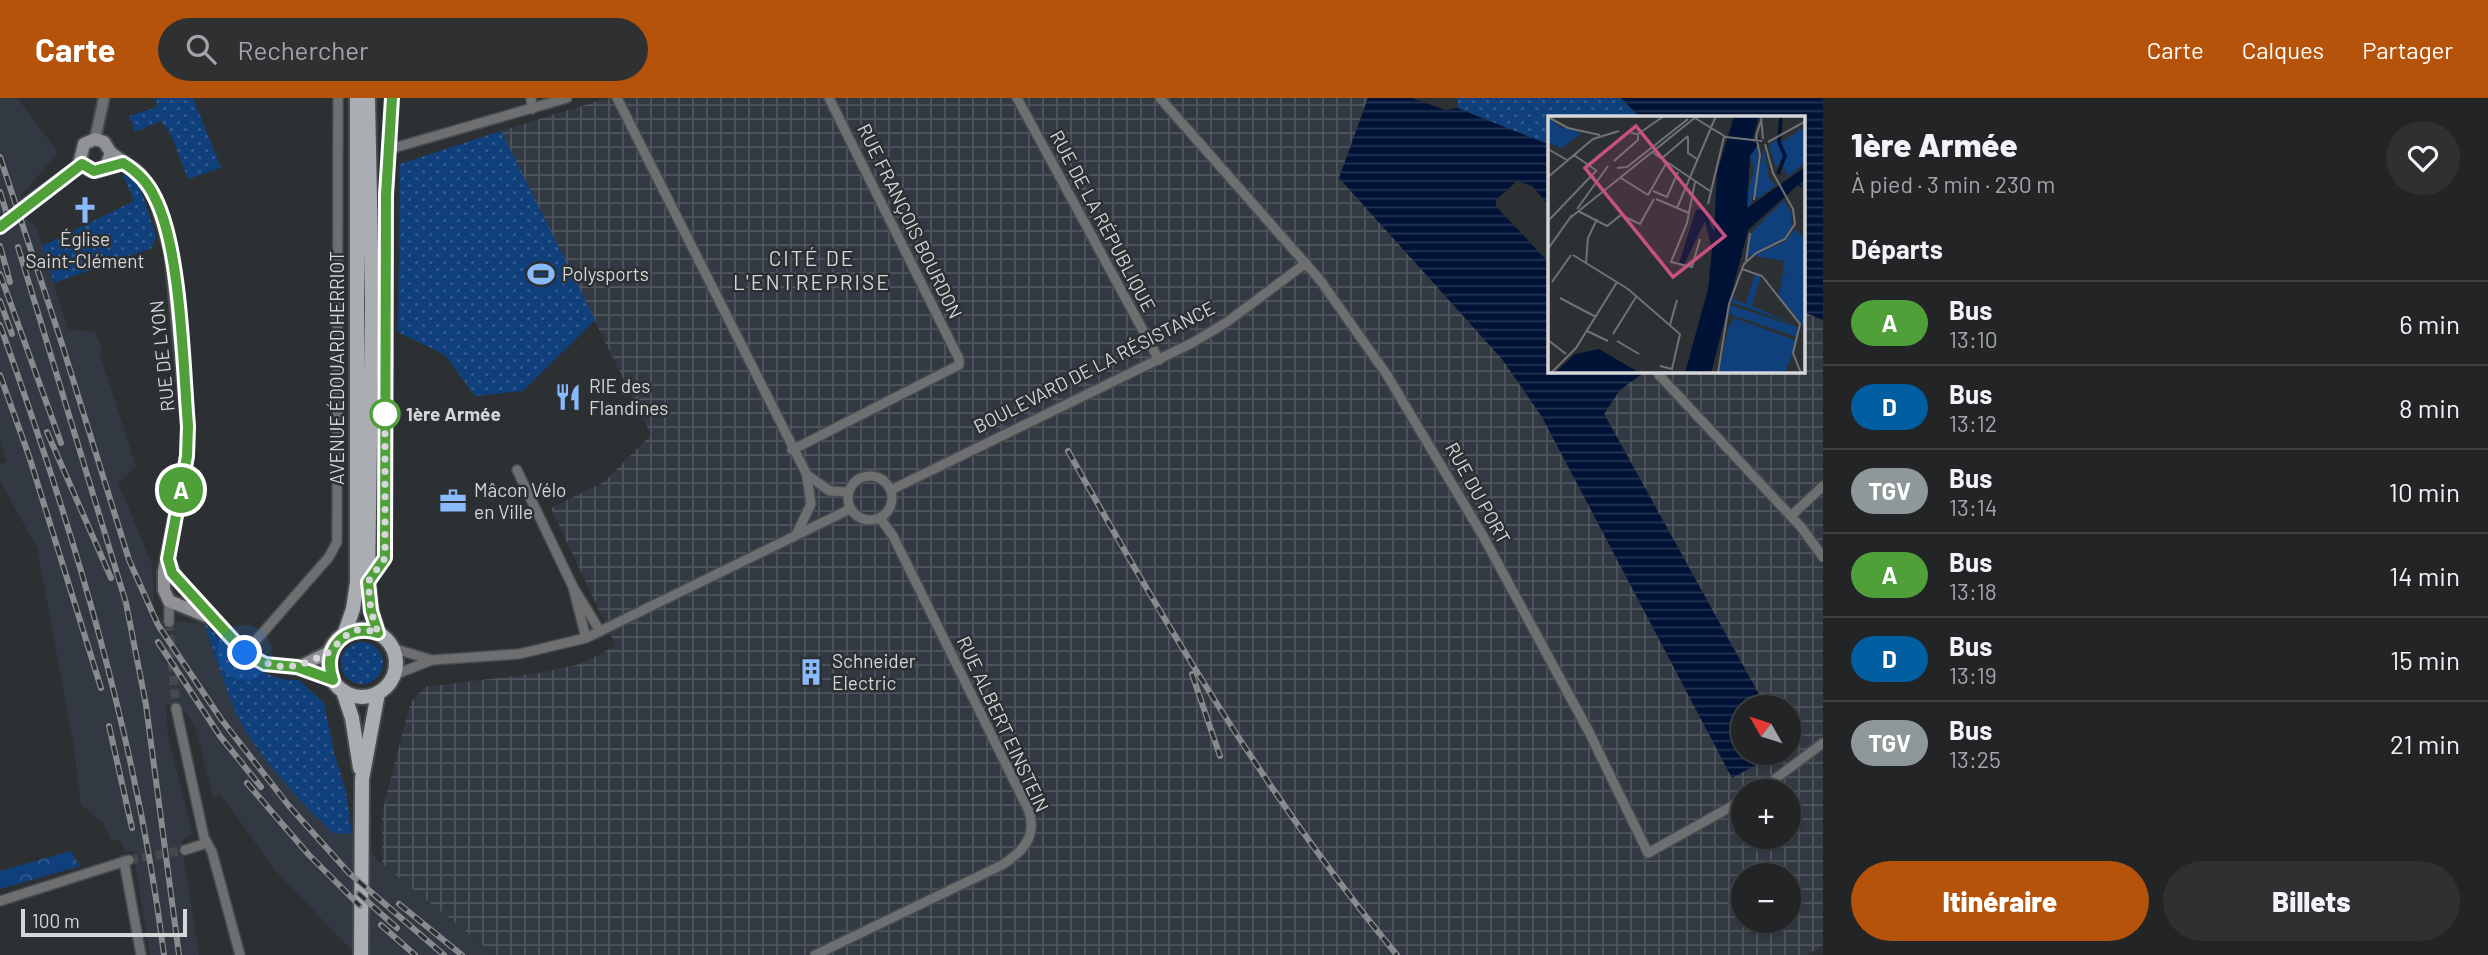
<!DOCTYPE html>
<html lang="fr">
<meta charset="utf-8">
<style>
body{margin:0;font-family:Barlow,sans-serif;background:#2e3032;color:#f1f3f6;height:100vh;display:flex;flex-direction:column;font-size:26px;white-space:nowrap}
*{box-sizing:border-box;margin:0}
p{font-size:23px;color:#a2a4a7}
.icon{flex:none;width:38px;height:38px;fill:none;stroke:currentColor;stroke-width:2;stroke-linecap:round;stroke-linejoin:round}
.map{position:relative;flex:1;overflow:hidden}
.drawer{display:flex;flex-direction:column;background:#222426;width:665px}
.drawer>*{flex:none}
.badge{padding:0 14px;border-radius:23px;font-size:24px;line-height:46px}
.needle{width:46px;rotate:309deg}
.tools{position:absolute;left:1731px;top:597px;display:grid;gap:14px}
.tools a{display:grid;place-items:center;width:70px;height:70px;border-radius:50%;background:#222426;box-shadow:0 2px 5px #0004,0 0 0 2px #3f4143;font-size:35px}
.scale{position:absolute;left:21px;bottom:18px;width:166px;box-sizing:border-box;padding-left:7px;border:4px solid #d4d6d8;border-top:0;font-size:19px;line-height:24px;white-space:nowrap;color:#d4d6d8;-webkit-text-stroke:5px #2d3033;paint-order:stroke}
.you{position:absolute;width:35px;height:35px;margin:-18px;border:5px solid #fff;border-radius:50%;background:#1a73e8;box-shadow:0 0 0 10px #1a73e833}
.map>.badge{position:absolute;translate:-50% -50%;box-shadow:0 0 0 4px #fff}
h2{padding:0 28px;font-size:26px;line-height:63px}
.round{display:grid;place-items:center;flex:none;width:74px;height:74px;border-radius:37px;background:#2e3032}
.overview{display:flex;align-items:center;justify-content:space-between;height:119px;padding:0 28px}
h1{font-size:33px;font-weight:800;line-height:52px}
.action{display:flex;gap:14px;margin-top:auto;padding:14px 28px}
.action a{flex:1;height:80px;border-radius:42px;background:#b45309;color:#fff;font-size:28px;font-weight:800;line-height:80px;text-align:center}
.action a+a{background:#2e3032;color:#f1f3f6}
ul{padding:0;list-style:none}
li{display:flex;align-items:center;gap:21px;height:84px;padding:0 28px;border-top:2px solid #3f4143}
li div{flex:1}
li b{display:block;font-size:26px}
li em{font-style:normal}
li .badge{min-width:77px;font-weight:700;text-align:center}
header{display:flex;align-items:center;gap:42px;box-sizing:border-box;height:98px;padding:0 35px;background:#b45309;color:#fff}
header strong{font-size:33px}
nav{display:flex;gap:38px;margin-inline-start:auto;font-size:24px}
.search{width:490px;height:63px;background:#2e3032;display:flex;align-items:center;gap:18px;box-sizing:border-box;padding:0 24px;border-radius:38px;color:#a2a4a7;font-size:26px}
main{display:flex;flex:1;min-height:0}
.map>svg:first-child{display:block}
</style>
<header>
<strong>Carte</strong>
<div class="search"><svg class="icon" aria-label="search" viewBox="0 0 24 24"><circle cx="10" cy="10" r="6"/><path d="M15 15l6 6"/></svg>Rechercher</div>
<nav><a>Carte</a><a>Calques</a><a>Partager</a></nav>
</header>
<main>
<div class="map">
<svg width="1823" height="857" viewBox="0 0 1823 857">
<defs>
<pattern id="industrial-grid" width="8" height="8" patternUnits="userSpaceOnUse" patternTransform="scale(1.75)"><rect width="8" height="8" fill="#323942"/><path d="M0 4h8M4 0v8" fill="none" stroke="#4f555d"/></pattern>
<pattern id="grass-dots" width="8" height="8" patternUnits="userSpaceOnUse" patternTransform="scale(1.75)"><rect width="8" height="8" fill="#10407b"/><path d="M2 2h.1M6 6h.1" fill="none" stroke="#325b8d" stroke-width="1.8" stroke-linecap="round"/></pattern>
<pattern id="forest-crowns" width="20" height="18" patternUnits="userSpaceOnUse" patternTransform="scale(1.75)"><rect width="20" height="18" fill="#10407b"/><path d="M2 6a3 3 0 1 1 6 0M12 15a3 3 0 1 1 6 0" fill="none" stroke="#325b8d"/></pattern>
<pattern id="water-rules" width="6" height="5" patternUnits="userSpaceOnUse" patternTransform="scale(1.75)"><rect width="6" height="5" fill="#001236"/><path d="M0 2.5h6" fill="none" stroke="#243452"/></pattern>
</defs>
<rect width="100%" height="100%" fill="#2d3033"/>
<!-- built -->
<path fill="#323942" d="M 0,0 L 17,0 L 58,54 L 21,98 L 26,121 L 36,129 L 68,231 L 95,234 L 102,253 L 99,255 L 136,368 L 118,385 L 152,466 L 155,514 L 164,523 L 204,525 L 238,618 L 333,735 L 352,736 L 382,766 L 495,857 L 356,857 L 275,772 L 220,696 L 213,700 L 195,628 L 186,614 L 166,605 L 168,638 L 193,736 L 181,743 L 199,857 L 150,857 L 133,753 L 125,753 L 120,742 L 111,743 L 104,726 L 81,706 L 73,643 L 37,450 L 0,382 L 0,366 L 7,364 L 0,341 Z"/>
<!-- industrial -->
<path fill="url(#industrial-grid)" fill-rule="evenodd" d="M 607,0 L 1368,0 L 1339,80 L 1502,261 L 1542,319 L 1732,680 L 1777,655 L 1788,654 L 1788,609 L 1766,609 L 1604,315 L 1620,292 L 1646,273 L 1804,273 L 1804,214 L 1823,222 L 1823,847 L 1807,857 L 495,857 L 382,766 L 382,715 L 407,618 L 412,603 L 425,589 L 539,575 L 580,566 L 616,548 L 551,410 L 604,384 L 651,337 L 501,33 ZM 1743,693 L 1788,693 L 1788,738 L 1743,738 ZM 1743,777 L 1788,777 L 1788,822 L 1743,822 Z"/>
<!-- grass -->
<g fill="url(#grass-dots)">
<path d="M 156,0 L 193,0 L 221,70 L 188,81 L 171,37 L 161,23 L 135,34 L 129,18 L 157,9 Z"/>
<path d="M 1458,0 L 1621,0 L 1640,19 L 1550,19 L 1550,47 L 1457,10 Z"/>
<path d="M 501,33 L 595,222 L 523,293 L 475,298 L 445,257 L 398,234 L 400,66 Z"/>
<path d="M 122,75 L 139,86 L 156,138 L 152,150 L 54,185 L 42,148 L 134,103 Z"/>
<path d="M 204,525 C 230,550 260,585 299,582 L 324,605 L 334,655 L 346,694 L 352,736 L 333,735 C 302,706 255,655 237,617 C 224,588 215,555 204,525 Z"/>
<circle cx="362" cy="565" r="21"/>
</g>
<!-- forest -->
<path fill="url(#forest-crowns)" d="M 71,753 L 80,768 L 0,791 L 0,773 Z"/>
<!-- pitch -->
<path fill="#10407b" d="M 544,156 L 557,189 L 538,196 L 525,164 Z"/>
<!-- water -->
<g fill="url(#water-rules)">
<path d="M 1368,0 L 1412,0 L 1445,12 L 1457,10 L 1550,47 L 1550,109 L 1532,88 L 1517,83 L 1496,102 L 1496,108 L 1550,166 L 1550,273 L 1646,273 L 1620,292 L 1604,316 L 1766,609 L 1743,609 L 1743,654 L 1777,655 L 1732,680 L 1542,319 L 1502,261 L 1339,80 Z"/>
<path d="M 1621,0 L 1823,0 L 1823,222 L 1804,214 L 1804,19 L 1640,19 Z"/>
</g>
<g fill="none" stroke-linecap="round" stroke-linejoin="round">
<!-- minor-tunnel -->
<g stroke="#46494c" stroke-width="9" stroke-dasharray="9 4.5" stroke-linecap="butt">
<path d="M 169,524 L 176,610"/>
<path d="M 129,762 L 185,752"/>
</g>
<!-- secondary-tunnel -->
<path stroke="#46494c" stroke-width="12" stroke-dasharray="12 6" stroke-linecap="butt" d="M 0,129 L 25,108"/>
<defs>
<g id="minor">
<path d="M 531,0 L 532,11"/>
<path d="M 617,0 L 807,377 L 830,393 L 848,394"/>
<path d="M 1017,0 L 1159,262"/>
<path d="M 1160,0 L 1320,182 L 1387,277 L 1483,438 L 1589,634 L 1648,755 L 1743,702"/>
<path d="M 392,47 L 397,49 L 567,0"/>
<path d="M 1659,277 L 1801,429 L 1823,459"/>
<path d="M 792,352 L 959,267 L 959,261 L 829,0"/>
<path d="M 517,372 L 573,489"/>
<circle cx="870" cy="400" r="22"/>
<path d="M 891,392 L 1192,245 L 1227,224 L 1306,165"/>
<path d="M 1791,418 L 1823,388"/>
<path d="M 797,435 L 811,406 L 807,379"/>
<path d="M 369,482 L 385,460 L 386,97 L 392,0"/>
<path d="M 169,503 L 169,524"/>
<path d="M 586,540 L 573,489 L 600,533"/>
<path d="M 392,550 L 432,562"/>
<path d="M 245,555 L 329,459 L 337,444 L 338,0"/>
<path d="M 394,577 L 432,562 L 519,556 L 586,540 L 850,411"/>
<path d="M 176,610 L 204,739 L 212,754 L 240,857"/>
<path d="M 1759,693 L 1823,645"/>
<path d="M 185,752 L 207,745"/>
<path d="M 124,763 L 141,857"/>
<path d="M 0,803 L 129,762"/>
<path d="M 815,857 L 1002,767 C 1024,753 1038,737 1028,711 L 893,438 L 880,420"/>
</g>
<path id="tertiary" d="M 95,41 L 104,0"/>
<g id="secondary">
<path d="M 111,55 L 139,75 L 156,101 L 171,154 L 188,328 L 187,358 L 164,474 L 164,492 L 169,503"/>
<path d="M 106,68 L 111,55 L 104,44 L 95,41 L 84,46 L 80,62 L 89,72 L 98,73 L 123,65"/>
<path d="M 25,108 L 82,66"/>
<path d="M 168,461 L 177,482 L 245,555 L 265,566 L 297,570 L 333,582"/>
<path d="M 169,503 L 211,520"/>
<path d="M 297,570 L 331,553"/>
</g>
<g id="primary">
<path d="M 368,0 L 372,206 L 368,484 L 371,513 L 378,535"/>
<circle cx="362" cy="565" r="34"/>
<path d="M 344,537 L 353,511 L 357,484 L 357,0"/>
<path d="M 343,593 L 352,620 L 360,670"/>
<path d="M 361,857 L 362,681 L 378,595"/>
</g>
</defs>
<!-- minor casing -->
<use href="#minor" stroke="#484b4d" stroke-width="12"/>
<!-- tertiary casing -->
<use href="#tertiary" stroke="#484b4d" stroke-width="14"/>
<!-- secondary casing -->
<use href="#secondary" stroke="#484b4d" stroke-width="16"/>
<!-- primary casing -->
<use href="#primary" stroke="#484b4d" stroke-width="18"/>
<!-- minor -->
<use href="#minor" stroke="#6d6f71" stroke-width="9"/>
<!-- tertiary -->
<use href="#tertiary" stroke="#6d6f71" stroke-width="10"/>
<!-- secondary -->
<use href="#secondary" stroke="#909295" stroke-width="12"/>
<!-- primary -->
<use href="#primary" stroke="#aaadb1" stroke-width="14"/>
<defs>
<g id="rail">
<path d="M 0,59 L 61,243 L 129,462 L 158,527 L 221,621 L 289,708 L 349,775 L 444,857"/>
<path d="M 0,94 L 9,123"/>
<path d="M 0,148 L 10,184"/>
<path d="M 18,149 L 126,505 L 146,607 L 179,857"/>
<path d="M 0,176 L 61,345"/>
<path d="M 0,203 L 12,236"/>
<path d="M 0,227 C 73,430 137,642 164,857"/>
<path d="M 0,277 L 29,358 L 101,590"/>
<path d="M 47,334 L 111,480"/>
<path d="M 1068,353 C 1166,528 1269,702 1397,857"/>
<path d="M 158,544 L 220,638 L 261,689"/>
<path d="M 1192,576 L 1220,658"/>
<path d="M 109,628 L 132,730"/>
<path d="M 247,685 L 309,757 L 360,808"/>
<path d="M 358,795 L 397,830"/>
<path d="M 399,806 L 462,857"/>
<path d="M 381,827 L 415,857"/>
</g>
</defs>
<!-- rail casing -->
<use href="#rail" stroke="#888a8d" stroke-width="6"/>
<!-- rail -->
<use href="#rail" stroke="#2d3033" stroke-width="3.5" stroke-dasharray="10" stroke-linecap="butt"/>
</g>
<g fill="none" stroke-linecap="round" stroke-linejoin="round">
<defs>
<path id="line" d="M 0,129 L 82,66 L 94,73 L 123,65 C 138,74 148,84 155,100 C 181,151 183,268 188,328 L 187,358 L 168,461 L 172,475 L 245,555 L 265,566 L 297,569 L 333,582 C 321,550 346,525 378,535 L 371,513 L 368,484 L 385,460 L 386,97 L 392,0"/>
</defs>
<!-- line casing -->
<use href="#line" stroke="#fff" stroke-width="16"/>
<!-- line -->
<use href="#line" stroke="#50a03a" stroke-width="10"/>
<!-- walk -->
<path stroke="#d4d6d8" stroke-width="7" stroke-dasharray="0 12.6" d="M 245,555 C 274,570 287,574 317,560 C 321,558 328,556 331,552 C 348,536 352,526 378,535 L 371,513 L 368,484 L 385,460 L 385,316"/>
</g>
<!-- icons -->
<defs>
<symbol id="church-bare" viewBox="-9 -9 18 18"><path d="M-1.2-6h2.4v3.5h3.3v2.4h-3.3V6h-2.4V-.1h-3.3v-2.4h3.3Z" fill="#89bafc" stroke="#2d3033" stroke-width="2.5" paint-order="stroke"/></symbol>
<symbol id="stadium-bare" viewBox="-9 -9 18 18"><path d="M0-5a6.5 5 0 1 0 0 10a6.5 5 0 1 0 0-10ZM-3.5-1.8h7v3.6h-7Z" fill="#89bafc" stroke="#2d3033" stroke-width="2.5" paint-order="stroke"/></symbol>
<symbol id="restaurant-bare" viewBox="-9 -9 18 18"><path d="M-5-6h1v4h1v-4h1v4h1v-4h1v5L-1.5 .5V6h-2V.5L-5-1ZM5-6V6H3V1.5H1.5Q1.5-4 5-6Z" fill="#89bafc" stroke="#2d3033" stroke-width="2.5" paint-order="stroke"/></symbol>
<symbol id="office-bare" viewBox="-9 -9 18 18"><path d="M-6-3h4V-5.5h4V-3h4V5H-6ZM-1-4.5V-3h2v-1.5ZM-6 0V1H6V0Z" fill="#89bafc" stroke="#2d3033" stroke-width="2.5" paint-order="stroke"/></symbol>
<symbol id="building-bare" viewBox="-9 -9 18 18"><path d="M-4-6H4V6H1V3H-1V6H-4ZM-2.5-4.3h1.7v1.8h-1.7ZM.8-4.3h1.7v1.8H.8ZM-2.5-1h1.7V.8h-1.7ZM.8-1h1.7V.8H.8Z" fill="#89bafc" stroke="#2d3033" stroke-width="2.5" paint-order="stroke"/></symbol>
</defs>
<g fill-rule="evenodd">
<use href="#church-bare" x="66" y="93" width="38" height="38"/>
<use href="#stadium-bare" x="522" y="157" width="38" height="38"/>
<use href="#restaurant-bare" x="549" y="280" width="38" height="38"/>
<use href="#office-bare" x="434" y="384" width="38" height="38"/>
<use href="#building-bare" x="792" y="555" width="38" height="38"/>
</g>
<!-- markers -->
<circle fill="#fff" stroke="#50a03a" stroke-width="3.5" cx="385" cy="316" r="14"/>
<g text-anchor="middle" stroke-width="5" stroke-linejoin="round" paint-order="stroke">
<!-- street labels -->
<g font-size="19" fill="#d4d6d8" stroke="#2d3033">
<text transform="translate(910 123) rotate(64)" y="7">RUE FRANÇOIS BOURDON</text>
<text transform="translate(1103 123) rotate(62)" y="7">RUE DE LA RÉPUBLIQUE</text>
<text transform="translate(162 258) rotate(-96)" y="7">RUE DE LYON</text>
<text transform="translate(1094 269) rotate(-27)" y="7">BOULEVARD DE LA RÉSISTANCE</text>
<text transform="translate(337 270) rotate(-90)" y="7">AVENUE ÉDOUARD HERRIOT</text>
<text transform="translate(1478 395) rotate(61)" y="7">RUE DU PORT</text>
<text transform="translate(1003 626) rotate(65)" y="7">RUE ALBERT EINSTEIN</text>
</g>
<!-- poi labels -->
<g font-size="19" fill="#d4d6d8" stroke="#2d3033" text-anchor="start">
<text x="85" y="148" text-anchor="middle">Église<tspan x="85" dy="22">Saint-Clément</tspan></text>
<text x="562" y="183">Polysports</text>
<text x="589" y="295">RIE des<tspan x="589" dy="22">Flandines</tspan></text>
<text x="474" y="399">Mâcon Vélo<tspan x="474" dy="22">en Ville</tspan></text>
<text x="832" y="570">Schneider<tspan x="832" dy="22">Electric</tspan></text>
</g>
<!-- stop labels -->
<g font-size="19" font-weight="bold" fill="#d4d6d8" stroke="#2d3033" text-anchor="start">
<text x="406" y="323">1ère Armée</text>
</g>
<!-- neighbourhood labels -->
<g font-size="21" letter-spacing="2" fill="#d4d6d8" stroke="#2d3033">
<text x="812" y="168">CITÉ DE<tspan x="812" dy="24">L'ENTREPRISE</tspan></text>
</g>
</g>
<!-- overview -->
<g transform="translate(1548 18)">
<rect width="257" height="257" fill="#2d3033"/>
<path d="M 257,11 L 257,47 L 240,60 L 235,52 L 233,26 ZM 230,23 L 235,41 L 228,52 L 221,29 ZM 209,29 L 211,54 L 216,31 L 221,63 L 228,69 L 209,83 L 206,72 L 202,94 L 198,82 L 206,54 L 202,40 ZM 236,84 L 243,97 L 244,112 L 235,123 L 199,141 L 203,117 ZM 248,113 L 257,124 L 257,161 L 235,156 L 236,145 L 205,140 L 236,126 ZM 186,202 L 249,225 L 237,257 L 171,257 L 180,212 Z" fill="#10407b"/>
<path d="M 235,156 L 257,161 L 257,212 L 231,180 ZM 207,157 L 213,159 L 204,190 L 250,210 L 183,186 L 186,179 L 187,184 L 198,188 ZM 182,189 L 249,211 L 249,221 L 181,198 Z" fill="#10407b"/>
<path d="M 0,1 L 10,10 L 34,17 L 14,32 L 0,27 Z" fill="#10407b"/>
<path d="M 186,0 L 211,0 L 204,25 L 208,27 L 212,21 L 212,26 L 202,40 L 199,92 L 257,51 L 257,64 L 252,68 L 257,74 L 250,69 L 200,114 L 163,257 L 137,257 L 160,173 L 164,134 L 157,105 L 136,149 L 131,147 L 148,94 L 156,92 L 166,116 L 169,57 ZM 51,233 L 92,257 L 7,257 L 27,238 Z" fill="#001236"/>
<path fill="none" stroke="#001236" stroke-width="3.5" d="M 230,58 L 237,40 L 231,26 L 233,0"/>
<path fill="none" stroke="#707275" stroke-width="2" d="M 213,0 L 215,23M 0,1 L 20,12 L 52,19M 147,2 L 178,21 L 214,25M 90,18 L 116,0M 140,21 L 140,37 L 149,43M 220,26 L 258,5M 0,33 L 19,44M 104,36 L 162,75M 26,39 L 49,55M 113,43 L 140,20M 66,45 L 90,24 L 90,18 L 83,17M 69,52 L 79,51 L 140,3M 0,61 L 45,23 L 71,15M 73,62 L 100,79M 147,66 L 139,107 L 123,146 L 144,151 L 152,123M 105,75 L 119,81 L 130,56M 100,79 L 119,46M 108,83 L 141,97M 206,84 L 212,39 L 208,20 L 213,5M 160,88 L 176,21M 129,92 L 168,0M 29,93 L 60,50M 30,95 L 59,110 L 73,99 L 92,108 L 106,83M 22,102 L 149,0M 0,105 L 48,55M 0,133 L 24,99M 25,139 L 80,173 L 132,218 L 124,253 L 112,250M 198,145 L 202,117M 38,147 L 40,122 L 49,103M 194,153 L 214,160 L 252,208 L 245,237 L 253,257M 4,166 L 23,139M 12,182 L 48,201M 122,209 L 129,184M 39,215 L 60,225M 65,218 L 88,181M 0,224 L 18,238M 69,225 L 91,238M 3,257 L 28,232 L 69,166M 170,257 L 181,188 L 196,148 L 208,137 L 237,123 L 247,108 L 245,93 L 225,57 L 217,28"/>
<path fill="#c75180" fill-opacity="0.15" stroke="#c75180" stroke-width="3.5" d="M 88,10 L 177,120 L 125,161 L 37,52 Z"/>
<rect width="257" height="257" fill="none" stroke="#d4d6d8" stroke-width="3.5"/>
</g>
</svg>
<div class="tools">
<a><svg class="needle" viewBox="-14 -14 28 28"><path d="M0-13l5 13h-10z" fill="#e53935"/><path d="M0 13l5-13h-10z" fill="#a2a4a7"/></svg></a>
<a>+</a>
<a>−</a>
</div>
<div class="scale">100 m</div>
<div class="you" style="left:245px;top:555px"></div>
<b class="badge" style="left:181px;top:392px;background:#50a03a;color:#fff">A</b>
</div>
<section class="drawer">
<div class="overview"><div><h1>1ère Armée</h1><p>À pied · 3 min · 230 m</p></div><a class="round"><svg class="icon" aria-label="heart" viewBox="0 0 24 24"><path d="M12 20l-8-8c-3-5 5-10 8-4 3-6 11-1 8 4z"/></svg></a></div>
<h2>Départs</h2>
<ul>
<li><span class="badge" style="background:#50a03a;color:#fff">A</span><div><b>Bus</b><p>13:10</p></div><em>6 min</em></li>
<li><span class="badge" style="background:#005ea1;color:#fff">D</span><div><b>Bus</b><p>13:12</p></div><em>8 min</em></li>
<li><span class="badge" style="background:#8e9898;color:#fff">TGV</span><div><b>Bus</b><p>13:14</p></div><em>10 min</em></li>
<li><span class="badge" style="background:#50a03a;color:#fff">A</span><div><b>Bus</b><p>13:18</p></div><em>14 min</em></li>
<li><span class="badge" style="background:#005ea1;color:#fff">D</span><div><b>Bus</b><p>13:19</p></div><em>15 min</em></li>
<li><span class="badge" style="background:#8e9898;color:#fff">TGV</span><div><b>Bus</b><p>13:25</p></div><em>21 min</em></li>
</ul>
<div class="action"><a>Itinéraire</a><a>Billets</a></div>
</section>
</main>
